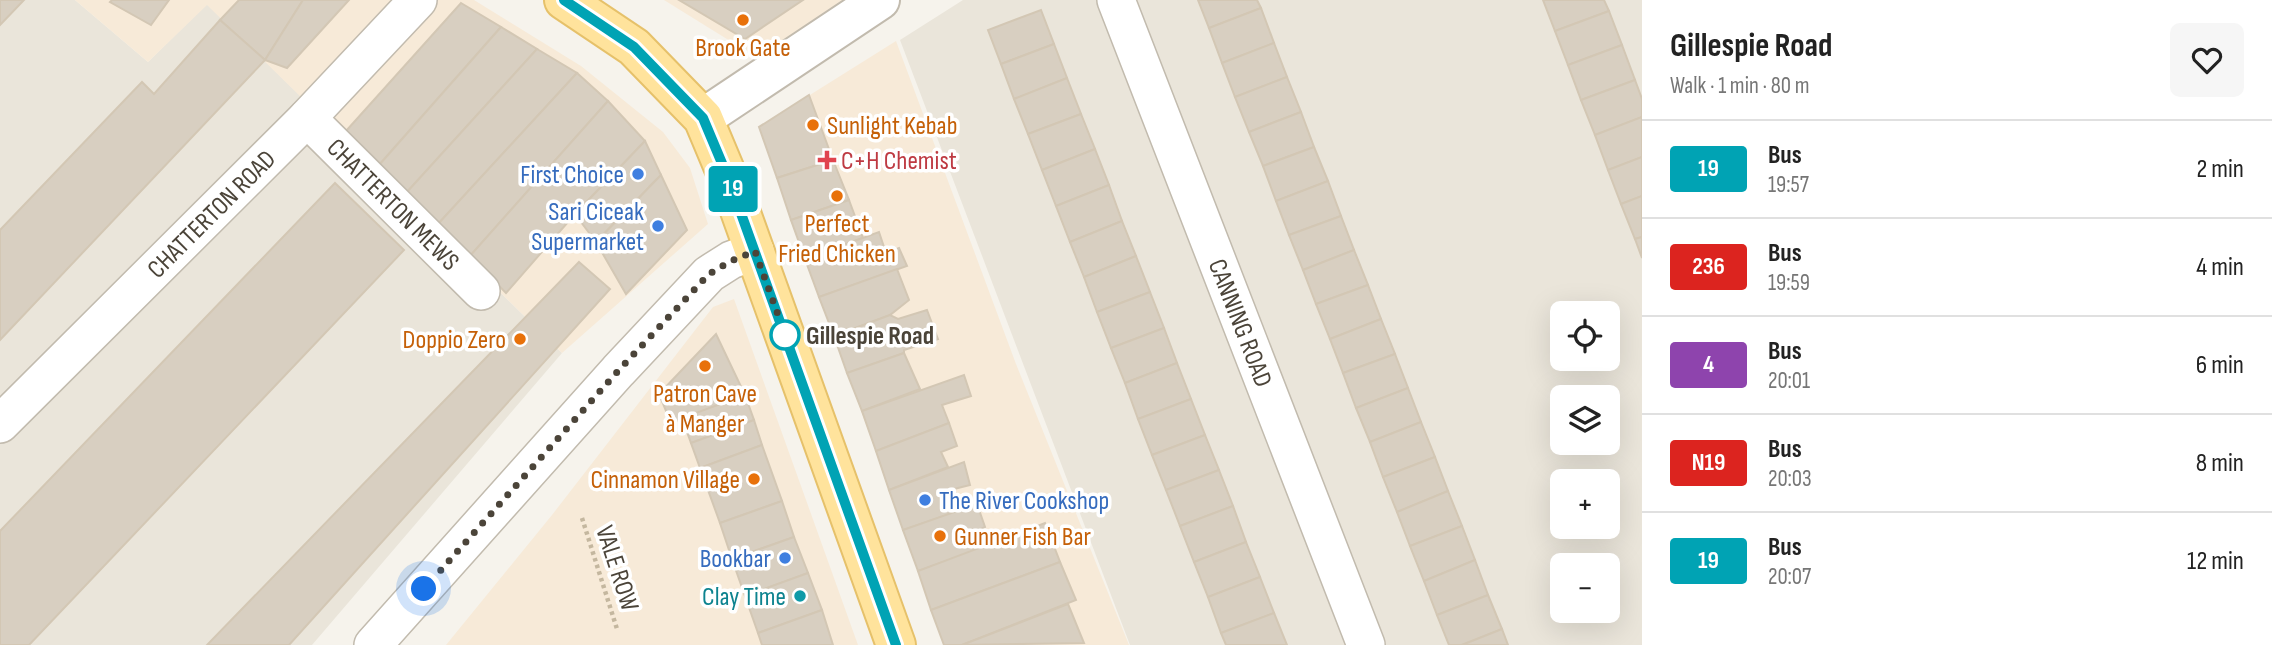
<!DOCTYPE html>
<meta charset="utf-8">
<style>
body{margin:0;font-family:"Sofia Sans Condensed",sans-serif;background:#f6f6f6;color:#222;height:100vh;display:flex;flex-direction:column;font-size:26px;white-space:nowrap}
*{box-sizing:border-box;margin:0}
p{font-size:23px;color:#767676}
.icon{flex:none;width:38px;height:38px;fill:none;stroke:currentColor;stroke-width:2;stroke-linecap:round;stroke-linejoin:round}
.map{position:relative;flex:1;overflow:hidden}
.sheet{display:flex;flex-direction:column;background:#fff;width:630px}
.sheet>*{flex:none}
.badge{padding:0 14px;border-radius:5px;font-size:24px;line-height:46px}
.fabs{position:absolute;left:1550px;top:301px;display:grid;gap:14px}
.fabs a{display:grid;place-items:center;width:70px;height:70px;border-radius:10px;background:#fff;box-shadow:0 7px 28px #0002;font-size:35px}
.you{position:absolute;width:35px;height:35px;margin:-18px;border:5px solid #fff;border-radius:50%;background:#1a73e8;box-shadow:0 0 0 10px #1a73e833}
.map>.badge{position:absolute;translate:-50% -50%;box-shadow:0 0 0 4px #fff}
.round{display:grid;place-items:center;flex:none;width:74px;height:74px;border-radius:10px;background:#f6f6f6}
.headline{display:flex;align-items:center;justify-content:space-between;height:119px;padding:0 28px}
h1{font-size:33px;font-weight:700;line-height:52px}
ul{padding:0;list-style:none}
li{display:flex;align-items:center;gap:21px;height:98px;padding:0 28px;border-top:2px solid #e0e0e0}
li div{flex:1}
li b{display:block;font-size:26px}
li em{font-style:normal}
li .badge{min-width:77px;font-weight:700;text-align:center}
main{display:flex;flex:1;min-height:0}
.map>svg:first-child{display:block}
</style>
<main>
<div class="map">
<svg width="1642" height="645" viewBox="0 0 1642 645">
<rect width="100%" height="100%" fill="#f6f3ec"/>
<!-- residential -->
<g fill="#eae5da" fill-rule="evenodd">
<path d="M 0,0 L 75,0 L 148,62 L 207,4 L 562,353 L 312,645 L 0,645 Z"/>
<path d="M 963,0 L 1642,0 L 1642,645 L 1130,645 L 900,40 ZM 1563,313 L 1608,313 L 1608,359 L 1563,359 ZM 1563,397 L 1608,397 L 1608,443 L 1563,443 ZM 1563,481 L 1608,481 L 1608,527 L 1563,527 ZM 1563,565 L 1608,565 L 1608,611 L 1563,611 Z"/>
</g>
<!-- commercial -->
<g fill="#f7ead8">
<path d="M 75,0 L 474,0 L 581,66 L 663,132 L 690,168 L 708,224 L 562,353 L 207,5 L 148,62 Z"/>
<path d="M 664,0 L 846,0 L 765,59 L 743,49 Z"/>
<path d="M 896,41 L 1016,364 L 1129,645 L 945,645 L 759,127 Z"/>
<path d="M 734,299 L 858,645 L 446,645 L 552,515 L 713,307 Z"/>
</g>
<!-- building -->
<g fill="#d8cfc1" stroke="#d3c7b4" stroke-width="2">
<path d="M 0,0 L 24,0 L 0,25 Z"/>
<path d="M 112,0 L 169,0 L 151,25 L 110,2 Z"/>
<path d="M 239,0 L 303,0 L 265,60 L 220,20 Z"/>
<path d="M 303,0 L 349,0 L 287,68 L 265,60 Z"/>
<path d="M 679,0 L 803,0 L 745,39 Z"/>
<path d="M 1198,0 L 1257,0 L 1261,8 L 1209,28 Z"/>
<path d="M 1543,0 L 1604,0 L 1609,11 L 1555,31 Z"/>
<path d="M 461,3 L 501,27 L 380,164 L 346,131 Z"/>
<path d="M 1261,8 L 1274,43 L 1222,63 L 1209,28 Z"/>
<path d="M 1041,10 L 1054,44 L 1001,64 L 988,30 Z"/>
<path d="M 1609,11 L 1622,45 L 1568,65 L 1555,31 Z"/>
<path d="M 220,20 L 265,60 L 0,340 L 0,230 L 142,82 L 154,94 Z"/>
<path d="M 501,27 L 537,49 L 407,192 L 380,164 Z"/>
<path d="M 1274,43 L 1287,77 L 1235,97 L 1222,63 Z"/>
<path d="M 1054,44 L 1067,78 L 1014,99 L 1001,64 Z"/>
<path d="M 1622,45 L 1635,80 L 1581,100 L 1568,65 Z"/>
<path d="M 537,49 L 577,73 L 438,224 L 407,192 Z"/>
<path d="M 577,73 L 608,101 L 470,256 L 438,224 Z"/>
<path d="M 1287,77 L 1301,112 L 1249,132 L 1235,97 Z"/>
<path d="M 1067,78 L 1081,114 L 1028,134 L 1014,99 Z"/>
<path d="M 1635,80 L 1642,99 L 1642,117 L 1595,135 L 1581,100 Z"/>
<path d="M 809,95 L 833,160 L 777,178 L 759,127 Z"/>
<path d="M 608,101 L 645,141 L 575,214 L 506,293 L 470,256 Z"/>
<path d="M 1301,112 L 1314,147 L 1263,166 L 1249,132 Z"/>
<path d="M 1081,114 L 1095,149 L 1042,170 L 1028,134 Z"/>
<path d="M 1642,117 L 1642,157 L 1608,170 L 1595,135 Z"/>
<path d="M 645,141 L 661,175 L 596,242 L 575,214 Z"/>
<path d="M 1314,147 L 1328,181 L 1276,201 L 1263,166 Z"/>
<path d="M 1095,149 L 1109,185 L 1056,206 L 1042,170 Z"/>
<path d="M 1642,157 L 1642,196 L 1621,204 L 1608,170 Z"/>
<path d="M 833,160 L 849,200 L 791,220 L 777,178 Z"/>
<path d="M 661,175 L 687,230 L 626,294 L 596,242 Z"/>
<path d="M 1328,181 L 1341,216 L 1289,235 L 1276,201 Z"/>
<path d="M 335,183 L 404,250 L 29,645 L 0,645 L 0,531 Z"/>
<path d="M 1109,185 L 1122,221 L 1070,242 L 1056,206 Z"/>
<path d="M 1642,196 L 1642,237 L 1635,239 L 1621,204 Z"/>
<path d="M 849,200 L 863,238 L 805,259 L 791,220 Z"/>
<path d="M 1341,216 L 1354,250 L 1303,270 L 1289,235 Z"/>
<path d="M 1122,221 L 1136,256 L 1084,277 L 1070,242 Z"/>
<path d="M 879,232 L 886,253 L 899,248 L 907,266 L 819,297 L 805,259 Z"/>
<path d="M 1642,237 L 1642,258 L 1635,239 Z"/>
<path d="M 1354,250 L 1368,285 L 1316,304 L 1303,270 Z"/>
<path d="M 1136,256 L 1150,292 L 1097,312 L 1084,277 Z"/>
<path d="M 579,262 L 610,289 L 289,645 L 207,645 Z"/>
<path d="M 897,269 L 909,300 L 890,315 L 834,336 L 819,297 Z"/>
<path d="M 1368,285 L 1381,319 L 1330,339 L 1316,304 Z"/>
<path d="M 1150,292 L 1164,328 L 1111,348 L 1097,312 Z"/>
<path d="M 927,310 L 938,339 L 904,350 L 904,353 L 847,373 L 834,336 L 890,315 L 898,319 Z"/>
<path d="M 1381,319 L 1395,354 L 1343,373 L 1330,339 Z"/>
<path d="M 1164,328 L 1177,363 L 1125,383 L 1111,348 Z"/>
<path d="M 716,334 L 745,395 L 671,423 L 659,394 Z"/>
<path d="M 904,353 L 920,389 L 862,411 L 847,373 Z"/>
<path d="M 1395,354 L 1408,388 L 1356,408 L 1343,373 Z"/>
<path d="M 1177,363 L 1191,399 L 1138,419 L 1125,383 Z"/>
<path d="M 964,375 L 971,396 L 942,405 L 949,423 L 876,451 L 862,411 Z"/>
<path d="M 1408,388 L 1421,422 L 1370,442 L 1356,408 Z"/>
<path d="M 745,395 L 754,420 L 691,443 L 682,418 Z"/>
<path d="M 1191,399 L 1205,435 L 1152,455 L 1138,419 Z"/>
<path d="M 754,420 L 762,445 L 700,468 L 691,443 Z"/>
<path d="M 1421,422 L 1435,457 L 1383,477 L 1370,442 Z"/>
<path d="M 949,423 L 957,446 L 941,452 L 948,467 L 889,490 L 876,451 Z"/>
<path d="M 1205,435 L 1219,470 L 1166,490 L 1152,455 Z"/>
<path d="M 762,445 L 782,501 L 720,523 L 700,468 Z"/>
<path d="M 1435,457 L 1448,491 L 1397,512 L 1383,477 Z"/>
<path d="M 964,462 L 970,485 L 954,489 L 962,510 L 903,530 L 889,490 Z"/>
<path d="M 1219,470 L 1233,506 L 1180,526 L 1166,490 Z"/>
<path d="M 1448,491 L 1462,526 L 1410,546 L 1397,512 Z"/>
<path d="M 782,501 L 794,537 L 732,559 L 720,523 Z"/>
<path d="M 977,504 L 985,527 L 969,535 L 974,551 L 918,571 L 903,530 Z"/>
<path d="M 1233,506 L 1246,542 L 1194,562 L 1180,526 Z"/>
<path d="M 1045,523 L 1060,562 L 931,610 L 918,571 Z"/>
<path d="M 1462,526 L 1475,560 L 1424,581 L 1410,546 Z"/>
<path d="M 794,537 L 808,573 L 745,596 L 732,559 Z"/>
<path d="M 1246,542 L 1260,577 L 1208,597 L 1194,562 Z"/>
<path d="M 1475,560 L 1488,595 L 1437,615 L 1424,581 Z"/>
<path d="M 1060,562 L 1076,600 L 962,645 L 944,645 L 931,610 Z"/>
<path d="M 808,573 L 822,610 L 758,633 L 745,596 Z"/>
<path d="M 1260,577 L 1274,613 L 1221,633 L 1208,597 Z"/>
<path d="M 1488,595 L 1502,629 L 1462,645 L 1449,645 L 1437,615 Z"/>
<path d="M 1068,604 L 1084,643 L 962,645 Z"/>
<path d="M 822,610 L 833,645 L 762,645 L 758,633 Z"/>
<path d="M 1274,613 L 1287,645 L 1226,645 L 1221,633 Z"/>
<path d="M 1502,629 L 1508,645 L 1462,645 Z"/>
</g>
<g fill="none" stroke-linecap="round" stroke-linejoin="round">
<defs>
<g id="minor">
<path id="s1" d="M 1116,0 L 1366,645"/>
<path id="s2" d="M 307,118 L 481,291"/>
<path id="s3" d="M 0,424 L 307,118 L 418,0"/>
<path d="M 373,645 L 618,371 L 709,274 L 731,260 L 755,251"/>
</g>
<path id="tertiary" d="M 703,118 L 880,0"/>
<path id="primary" d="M 564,0 L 634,47 L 703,118 L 729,180 L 896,645"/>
</defs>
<!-- minor casing -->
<use href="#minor" stroke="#c2bbae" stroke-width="40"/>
<!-- tertiary casing -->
<use href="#tertiary" stroke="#c2bbae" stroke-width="42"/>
<!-- primary casing -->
<use href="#primary" stroke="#e6c16a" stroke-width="42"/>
<!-- path -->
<path stroke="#c4b79f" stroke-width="4.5" stroke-dasharray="3.5 3.5" stroke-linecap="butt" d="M 582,518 L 617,629"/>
<!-- minor -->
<use href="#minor" stroke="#fff" stroke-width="37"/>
<!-- tertiary -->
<use href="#tertiary" stroke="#fff" stroke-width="38"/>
<!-- primary -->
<use href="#primary" stroke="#ffe39c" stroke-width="38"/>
</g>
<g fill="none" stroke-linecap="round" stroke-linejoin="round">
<defs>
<path id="line" d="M 564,0 L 634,47 L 703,118 L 729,180 L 896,645"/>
</defs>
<!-- line casing -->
<use href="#line" stroke="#fff" stroke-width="16"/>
<!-- line -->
<use href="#line" stroke="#00a3b4" stroke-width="10"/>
<!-- walk -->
<path stroke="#4b4439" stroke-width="7" stroke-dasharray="0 12.6" d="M 424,589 L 618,371 L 709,274 L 731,261 L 755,251 L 786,337 L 785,335"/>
</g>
<!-- markers -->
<g fill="#e8710a" stroke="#fff" stroke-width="2.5">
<circle cx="743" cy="20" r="7"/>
<circle cx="813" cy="125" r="7"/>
<circle cx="837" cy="196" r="7"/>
<circle cx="520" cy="339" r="7"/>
<circle cx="705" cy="366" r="7"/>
<circle cx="754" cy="479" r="7"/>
<circle cx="940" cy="536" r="7"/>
</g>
<path fill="#e0444e" stroke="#fff" stroke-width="2.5" d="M823.5 149.5h7v7h7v7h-7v7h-7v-7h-7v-7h7z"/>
<g fill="#3f7fe0" stroke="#fff" stroke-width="2.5">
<circle cx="638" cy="174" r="7"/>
<circle cx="658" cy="226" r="7"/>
<circle cx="925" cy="500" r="7"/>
<circle cx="785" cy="558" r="7"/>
</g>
<circle fill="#fff" stroke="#00a3b4" stroke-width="3.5" cx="785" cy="335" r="14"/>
<circle fill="#0f9aa8" stroke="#fff" stroke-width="2.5" cx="800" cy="596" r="7"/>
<g text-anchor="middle" stroke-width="7" stroke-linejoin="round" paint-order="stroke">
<!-- food labels -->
<g font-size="26" fill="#c56008" stroke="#fff">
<text x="743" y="56">Brook Gate</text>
<text x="827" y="134" text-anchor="start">Sunlight Kebab</text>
<text x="837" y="232">Perfect<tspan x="837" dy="30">Fried Chicken</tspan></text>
<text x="506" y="348" text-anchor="end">Doppio Zero</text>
<text x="705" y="402">Patron Cave<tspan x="705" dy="30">à Manger</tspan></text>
<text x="740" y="488" text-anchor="end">Cinnamon Village</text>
<text x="954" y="545" text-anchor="start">Gunner Fish Bar</text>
</g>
<!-- health labels -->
<g font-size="26" fill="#be3a42" stroke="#fff" text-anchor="start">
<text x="841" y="169">C+H Chemist</text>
</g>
<!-- shop labels -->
<g font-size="26" fill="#366cbe" stroke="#fff" text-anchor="end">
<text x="624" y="183">First Choice</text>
<text x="644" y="220">Sari Ciceak<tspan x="644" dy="30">Supermarket</tspan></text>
<text x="939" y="509" text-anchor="start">The River Cookshop</text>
<text x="771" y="567">Bookbar</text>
</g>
<!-- street labels -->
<g font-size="26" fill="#4b4439" stroke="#fff">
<text dy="9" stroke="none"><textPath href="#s2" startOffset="122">CHATTERTON MEWS</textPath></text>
<text dy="9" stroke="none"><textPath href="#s3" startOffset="298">CHATTERTON ROAD</textPath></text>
<text dy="9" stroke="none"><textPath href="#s1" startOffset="346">CANNING ROAD</textPath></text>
<text transform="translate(618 568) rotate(72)" y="9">VALE ROW</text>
</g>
<!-- stop labels -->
<g font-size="26" font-weight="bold" fill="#4b4439" stroke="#fff" text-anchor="start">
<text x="806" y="344">Gillespie Road</text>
</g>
<!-- culture labels -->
<g font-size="26" fill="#0d838f" stroke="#fff" text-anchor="end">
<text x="786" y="605">Clay Time</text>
</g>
</g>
</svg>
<div class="fabs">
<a><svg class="icon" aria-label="locate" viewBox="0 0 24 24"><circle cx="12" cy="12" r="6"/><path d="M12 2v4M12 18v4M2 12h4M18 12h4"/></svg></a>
<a><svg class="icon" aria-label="layers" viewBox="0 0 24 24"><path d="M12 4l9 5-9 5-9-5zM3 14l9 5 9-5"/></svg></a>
<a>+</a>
<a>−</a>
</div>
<div class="you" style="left:424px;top:589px"></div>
<b class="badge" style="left:733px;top:189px;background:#00a3b4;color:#fff">19</b>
</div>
<section class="sheet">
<div class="headline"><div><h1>Gillespie Road</h1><p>Walk · 1 min · 80 m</p></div><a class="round"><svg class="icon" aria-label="heart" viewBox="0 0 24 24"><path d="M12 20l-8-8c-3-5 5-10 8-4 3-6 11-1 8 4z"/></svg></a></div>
<ul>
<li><span class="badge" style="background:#00a3b4;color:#fff">19</span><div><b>Bus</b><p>19:57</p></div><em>2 min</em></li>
<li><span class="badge" style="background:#dc241f;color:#fff">236</span><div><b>Bus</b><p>19:59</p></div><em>4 min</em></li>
<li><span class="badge" style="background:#8e44ad;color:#fff">4</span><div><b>Bus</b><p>20:01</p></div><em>6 min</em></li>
<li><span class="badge" style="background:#dc241f;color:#fff">N19</span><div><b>Bus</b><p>20:03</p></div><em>8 min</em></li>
<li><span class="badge" style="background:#00a3b4;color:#fff">19</span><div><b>Bus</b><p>20:07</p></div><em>12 min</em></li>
</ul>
</section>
</main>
